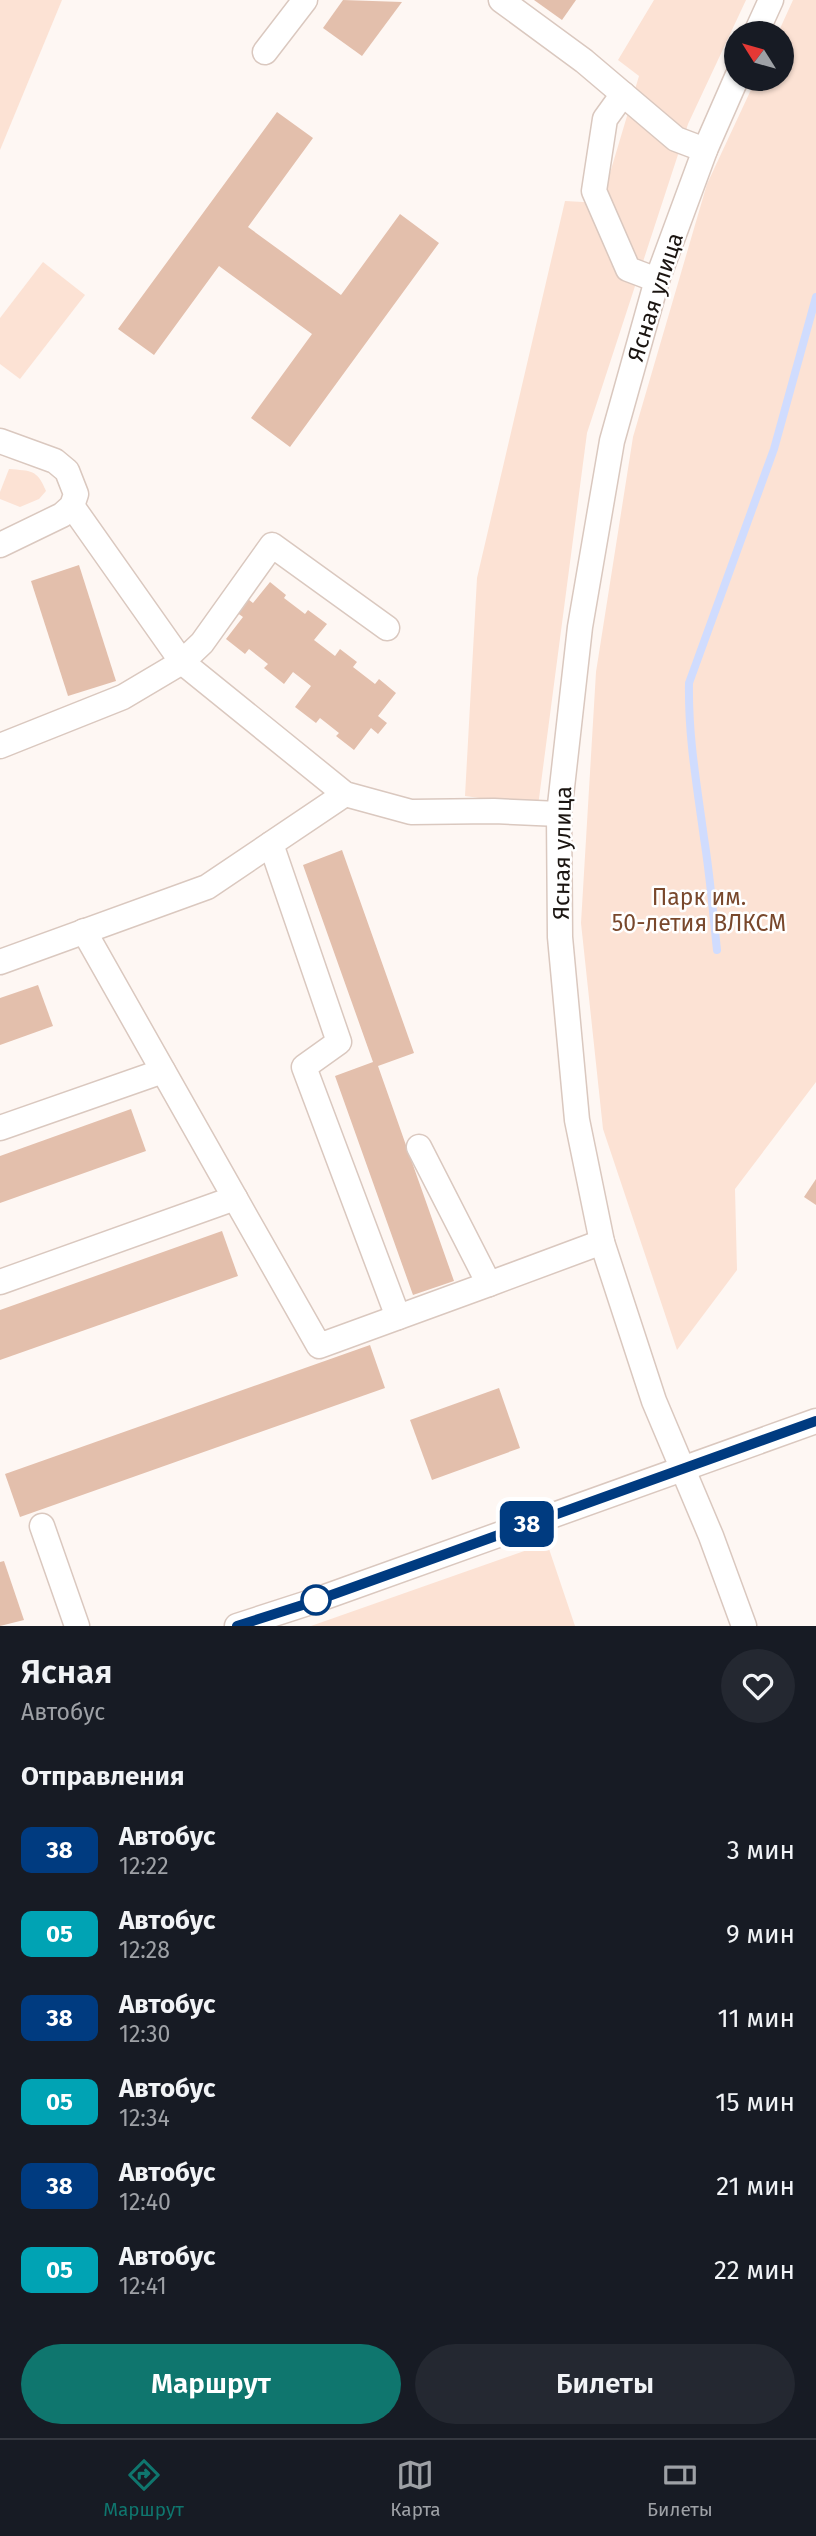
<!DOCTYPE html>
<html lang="ru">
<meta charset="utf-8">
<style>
body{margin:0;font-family:"Fira Sans",sans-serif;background:#242831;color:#f1f3f6;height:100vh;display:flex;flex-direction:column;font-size:26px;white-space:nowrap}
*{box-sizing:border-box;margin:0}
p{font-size:23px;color:#9ea1a6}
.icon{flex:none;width:38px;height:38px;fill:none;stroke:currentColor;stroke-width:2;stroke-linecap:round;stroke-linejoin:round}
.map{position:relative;height:1626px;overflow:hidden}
.side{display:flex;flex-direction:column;background:#171b24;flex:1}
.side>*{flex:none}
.badge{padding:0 14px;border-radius:10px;font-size:24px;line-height:46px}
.needle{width:46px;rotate:307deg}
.controls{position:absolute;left:724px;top:21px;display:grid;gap:14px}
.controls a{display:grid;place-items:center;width:70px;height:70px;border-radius:50%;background:#171b24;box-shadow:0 2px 5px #0004;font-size:35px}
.map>.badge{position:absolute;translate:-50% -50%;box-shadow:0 0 0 4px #fff}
h2{padding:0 21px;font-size:26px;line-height:63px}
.round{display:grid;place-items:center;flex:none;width:74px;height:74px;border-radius:37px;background:#242831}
.headline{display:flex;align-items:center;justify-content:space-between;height:119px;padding:0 21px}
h1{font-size:33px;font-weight:600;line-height:52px}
.cta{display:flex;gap:14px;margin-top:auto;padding:14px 21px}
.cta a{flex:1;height:80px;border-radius:42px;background:#0f766e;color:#fff;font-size:28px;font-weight:600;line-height:80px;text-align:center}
.cta a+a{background:#242831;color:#f1f3f6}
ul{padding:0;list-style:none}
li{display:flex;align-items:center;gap:21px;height:84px;padding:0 21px}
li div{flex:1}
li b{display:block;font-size:26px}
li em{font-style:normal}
li .badge{min-width:77px;font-weight:700;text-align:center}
.tab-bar{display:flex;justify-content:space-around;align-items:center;height:98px;border-top:2px solid #363941;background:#171b24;font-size:19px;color:#9ea1a6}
.tab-bar a{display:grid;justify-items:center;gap:4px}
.tab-bar .current{color:#0f766e}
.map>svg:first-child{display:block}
</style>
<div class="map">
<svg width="816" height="1626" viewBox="0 0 816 1626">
<rect width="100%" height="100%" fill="#fef7f3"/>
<!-- green -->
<g fill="#fce2d4">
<path d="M 0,0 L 62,0 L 0,150 Z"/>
<path d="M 654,0 L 746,0 L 688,124 L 587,433 L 538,806 L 465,796 L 477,578 L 565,201 L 601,203 L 639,76 L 618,60 Z"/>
<path d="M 793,0 L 816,0 L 816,1082 L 735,1189 L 737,1270 L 677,1350 L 603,1129 L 581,923 L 596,672 L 633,437 L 707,184 L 756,79 L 782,79 L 782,33 L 778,33 Z"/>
<path d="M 43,262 L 85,295 L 20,379 L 0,364 L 0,318 Z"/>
<path d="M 9,469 C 31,471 37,469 46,491 L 39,499 L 20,507 L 0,499 L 0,492 Z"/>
<path d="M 547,1543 L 575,1626 L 311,1626 Z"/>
</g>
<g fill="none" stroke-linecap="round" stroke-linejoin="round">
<!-- stream -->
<path stroke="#d0dcfe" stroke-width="8" d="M 717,950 C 713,913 710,875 704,838 C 697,786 688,736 689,683 L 774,449 L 816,297"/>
</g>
<!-- building -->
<g fill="#e3bfac">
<path d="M 343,0 L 402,2 L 362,56 L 323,28 Z"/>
<path d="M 534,0 L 576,0 L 562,20 Z"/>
<path d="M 277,112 L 313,138 L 248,227 L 341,295 L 400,214 L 439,243 L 290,447 L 251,418 L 312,334 L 219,266 L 154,355 L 118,329 Z"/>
<path d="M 79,565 L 116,681 L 68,696 L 31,581 Z"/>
<path d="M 270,582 L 286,595 L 284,598 L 305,614 L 308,610 L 327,624 L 314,640 L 335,656 L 340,649 L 357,662 L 353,667 L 375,684 L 379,679 L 396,693 L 378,716 L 387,723 L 378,734 L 371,728 L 354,750 L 336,736 L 339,733 L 320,718 L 316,723 L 295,707 L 311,686 L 293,672 L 284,684 L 264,668 L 268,664 L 249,649 L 245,654 L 226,639 L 243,617 L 233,610 L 244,596 L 253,603 Z"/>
<path d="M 342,850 L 414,1053 L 378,1066 L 454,1281 L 413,1295 L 335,1076 L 373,1062 L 303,865 Z"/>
<path d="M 38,985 L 53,1026 L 0,1045 L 0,998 Z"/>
<path d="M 131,1109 L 146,1151 L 0,1203 L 0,1156 Z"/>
<path d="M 816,1179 L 816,1205 L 804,1197 Z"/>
<path d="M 222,1231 L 238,1276 L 0,1360 L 0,1310 Z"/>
<path d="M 370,1345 L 385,1388 L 20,1517 L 5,1474 Z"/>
<path d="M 499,1388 L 520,1448 L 432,1480 L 410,1420 Z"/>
<path d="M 4,1561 L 24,1620 L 0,1626 L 0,1562 Z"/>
</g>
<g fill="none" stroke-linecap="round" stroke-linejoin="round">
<defs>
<g id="minor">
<path d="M 501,0 L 584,61 L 676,139 L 705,150"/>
<path d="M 756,33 L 771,0"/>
<path d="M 265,52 L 305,0"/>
<path d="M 737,77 L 705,150 L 657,280 L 612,441 L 580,627 L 559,814 L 560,937 L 577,1120 L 602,1242 L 654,1401 L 711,1536 L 744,1626"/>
<path d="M 623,94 L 605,119 L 594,191 L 628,269 L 657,280"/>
<path d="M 0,441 L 55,461 L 67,471 L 76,494 L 72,506 L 62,515 L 0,545"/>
<path d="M 72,506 L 182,662 L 345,794 L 411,812 L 494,811 L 559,814"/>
<path d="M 0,746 L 123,697 L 182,662 L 202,643 L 272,545 L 387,628"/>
<path d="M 271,844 L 339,1042 L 304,1067 L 398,1317"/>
<path d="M 0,962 L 207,887 L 345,794"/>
<path d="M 0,1128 L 163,1071"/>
<path d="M 419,1147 L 489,1284 L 602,1242"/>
<path d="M 235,1198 L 319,1346 L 489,1284"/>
<path d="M 0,1282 L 235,1198 L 84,931"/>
<path d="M 42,1526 L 77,1626"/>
<path d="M 237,1626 L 311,1602 L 816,1421"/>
</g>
</defs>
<!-- minor casing -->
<use href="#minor" stroke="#dac8bf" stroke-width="27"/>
<!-- minor -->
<use href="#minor" stroke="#fff" stroke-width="24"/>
</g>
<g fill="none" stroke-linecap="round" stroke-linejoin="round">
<defs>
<path id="line" d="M 237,1626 L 312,1602 L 816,1421"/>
</defs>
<!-- line casing -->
<use href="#line" stroke="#fff" stroke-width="16"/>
<!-- line -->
<use href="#line" stroke="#003b80" stroke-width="10"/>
</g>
<!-- markers -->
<circle fill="#fff" stroke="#003b80" stroke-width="3.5" cx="316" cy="1600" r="14"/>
<g text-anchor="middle" stroke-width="5" stroke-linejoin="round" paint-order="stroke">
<!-- street labels -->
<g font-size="23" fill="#1b1511" stroke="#fff">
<text transform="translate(655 297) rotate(-72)" y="8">Ясная улица</text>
<text transform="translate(562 853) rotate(-89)" y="8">Ясная улица</text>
</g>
<!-- park labels -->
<g font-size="23" fill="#79482c" stroke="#fff">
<text x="699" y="905">Парк им.<tspan x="699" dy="26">50-летия ВЛКСМ</tspan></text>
</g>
</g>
</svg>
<div class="controls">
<a><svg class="needle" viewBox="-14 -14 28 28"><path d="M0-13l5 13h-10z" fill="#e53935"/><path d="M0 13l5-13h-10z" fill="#9ea1a6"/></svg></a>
</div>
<b class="badge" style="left:527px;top:1524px;background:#003b80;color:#fff">38</b>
</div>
<section class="side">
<div class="headline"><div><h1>Ясная</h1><p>Автобус</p></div><a class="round"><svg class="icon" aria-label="heart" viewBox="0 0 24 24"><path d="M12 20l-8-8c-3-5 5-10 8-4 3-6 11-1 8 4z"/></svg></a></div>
<h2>Отправления</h2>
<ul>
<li><span class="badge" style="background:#003b80;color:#fff">38</span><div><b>Автобус</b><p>12:22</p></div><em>3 мин</em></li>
<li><span class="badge" style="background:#00a3b4;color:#fff">05</span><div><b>Автобус</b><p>12:28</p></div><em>9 мин</em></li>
<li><span class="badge" style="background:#003b80;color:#fff">38</span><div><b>Автобус</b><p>12:30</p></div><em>11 мин</em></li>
<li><span class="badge" style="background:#00a3b4;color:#fff">05</span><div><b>Автобус</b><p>12:34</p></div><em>15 мин</em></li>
<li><span class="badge" style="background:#003b80;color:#fff">38</span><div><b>Автобус</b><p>12:40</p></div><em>21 мин</em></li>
<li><span class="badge" style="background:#00a3b4;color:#fff">05</span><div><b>Автобус</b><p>12:41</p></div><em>22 мин</em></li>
</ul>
<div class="cta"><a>Маршрут</a><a>Билеты</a></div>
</section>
<nav class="tab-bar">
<a class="current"><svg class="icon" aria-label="directions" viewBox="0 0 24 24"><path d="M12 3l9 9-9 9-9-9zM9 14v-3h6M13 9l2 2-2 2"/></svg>Маршрут</a>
<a><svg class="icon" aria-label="map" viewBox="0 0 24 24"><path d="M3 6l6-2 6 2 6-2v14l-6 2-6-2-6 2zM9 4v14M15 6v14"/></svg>Карта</a>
<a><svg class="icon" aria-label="tickets" viewBox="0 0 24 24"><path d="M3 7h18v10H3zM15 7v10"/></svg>Билеты</a>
</nav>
